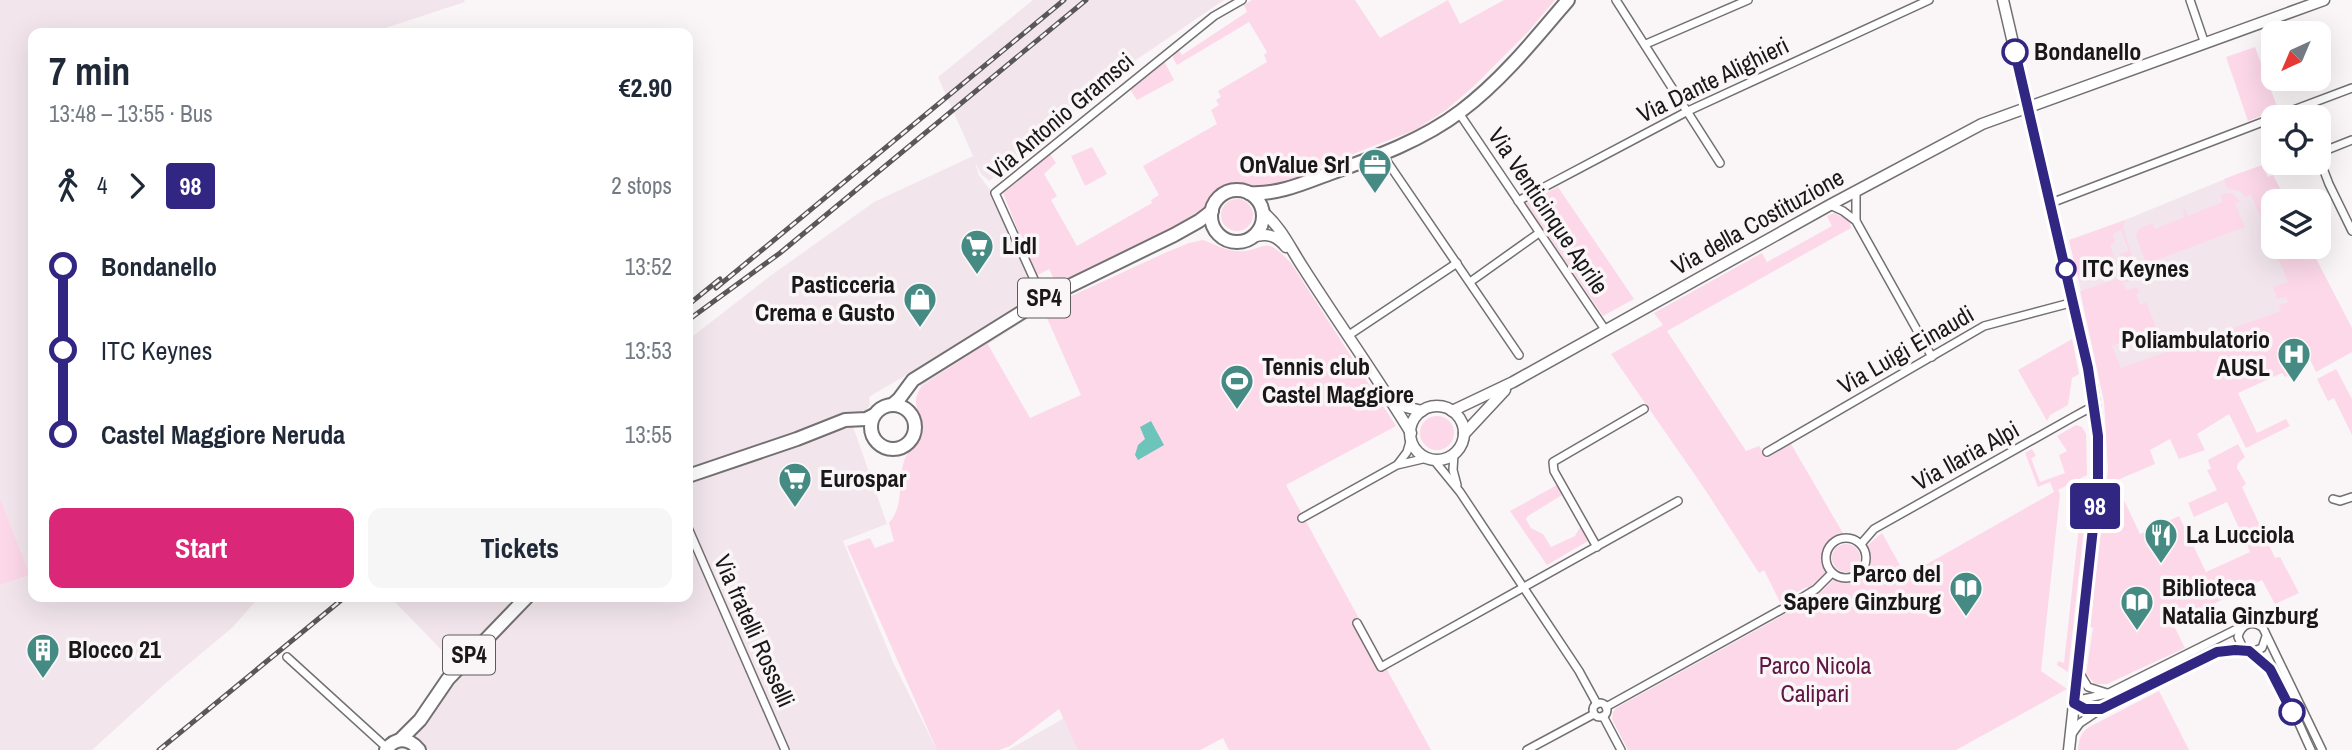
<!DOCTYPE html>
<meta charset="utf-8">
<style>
body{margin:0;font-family:"Archivo Narrow",sans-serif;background:#f6f6f7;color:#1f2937;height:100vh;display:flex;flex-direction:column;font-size:26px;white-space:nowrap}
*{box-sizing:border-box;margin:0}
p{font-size:23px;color:#747a83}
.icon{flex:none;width:38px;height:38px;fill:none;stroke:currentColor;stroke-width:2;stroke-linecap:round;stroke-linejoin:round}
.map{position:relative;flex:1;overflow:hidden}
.side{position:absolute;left:28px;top:28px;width:665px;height:574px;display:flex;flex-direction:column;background:#fff;border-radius:14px;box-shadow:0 7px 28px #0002}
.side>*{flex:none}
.badge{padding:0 14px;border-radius:5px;font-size:24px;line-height:46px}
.needle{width:46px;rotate:224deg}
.tools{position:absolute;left:2261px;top:21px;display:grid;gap:14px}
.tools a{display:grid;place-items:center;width:70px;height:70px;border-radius:14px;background:#fff;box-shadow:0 7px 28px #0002;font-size:35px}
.map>.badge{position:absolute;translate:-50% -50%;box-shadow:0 0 0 4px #fff}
.legs{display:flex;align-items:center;gap:10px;height:77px;padding:0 21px;font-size:23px}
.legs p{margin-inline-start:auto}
.overview{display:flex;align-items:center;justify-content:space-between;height:119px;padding:0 21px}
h1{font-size:38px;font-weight:800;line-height:52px}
.cta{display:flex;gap:14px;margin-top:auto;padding:14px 21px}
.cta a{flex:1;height:80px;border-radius:14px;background:#db2777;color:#fff;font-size:28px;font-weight:800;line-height:80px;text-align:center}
.cta a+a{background:#f6f6f7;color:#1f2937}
ul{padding:0 21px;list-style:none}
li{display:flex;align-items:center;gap:24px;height:84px;font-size:26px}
li i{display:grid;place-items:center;width:10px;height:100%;margin:0 9px;background:currentColor}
li i::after{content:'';width:18px;height:18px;margin:-9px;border:5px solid;border-radius:50%;background:#fff}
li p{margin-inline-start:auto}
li:first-child i{background:linear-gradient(#0000 50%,currentColor 0)}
li:last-child i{background:linear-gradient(currentColor 50%,#0000 0)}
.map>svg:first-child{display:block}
</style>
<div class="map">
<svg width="2352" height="750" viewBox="0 0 2352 750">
<rect width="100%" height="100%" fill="#faf6f8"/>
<!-- built -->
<g fill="#f2e6ec">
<path d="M 0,0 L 464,0 L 465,2 L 370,33 L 33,33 L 33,597 L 259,597 L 233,627 L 166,683 L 92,750 L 0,750 L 0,585 L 30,575 L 0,498 Z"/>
<path d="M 1033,0 L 1224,0 L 1136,60 L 989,181 L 981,174 L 975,162 L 979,175 L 991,191 L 1043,309 L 921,387 L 913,371 L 869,397 L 870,405 L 865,412 L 848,412 L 887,524 L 843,541 L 893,662 L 937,750 L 415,750 L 416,735 L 432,705 L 460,669 L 390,597 L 688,597 L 688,340 L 770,276 L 874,202 L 973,156 L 938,77 Z"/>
<path d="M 2242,172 L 2305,320 L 2104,401 L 2078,278 L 2109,267 L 2098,231 Z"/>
<path d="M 1066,717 L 1080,750 L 1008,750 Z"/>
</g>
<!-- green -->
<g fill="#fcd8e9">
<path d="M 1252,0 L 1355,0 L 1380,38 L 1448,0 L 1460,24 L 1504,0 L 1555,0 L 1527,33 L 1474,86 L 1446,110 L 1415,130 L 1301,174 L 1299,179 L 1265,190 L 1242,183 L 1223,187 L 1215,194 L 1203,213 L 1057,285 L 1049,269 L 1036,276 L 1003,193 L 1050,154 L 1056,163 L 1044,174 L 1057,196 L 1051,200 L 1077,246 L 1152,203 L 1151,200 L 1159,195 L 1143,166 L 1217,124 L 1211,110 L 1219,105 L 1216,100 L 1221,97 L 1218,91 L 1267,62 L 1264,55 L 1267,52 L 1249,22 L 1177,65 L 1173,58 L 1174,52 L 1178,50 L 1182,55 L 1247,12 L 1244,5 Z"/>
<path d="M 2255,47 L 2278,109 L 2248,121 L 2226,57 Z"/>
<path d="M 1164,61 L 1174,80 L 1137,100 L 1130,89 Z"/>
<path d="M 1092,147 L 1107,174 L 1085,186 L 1071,156 Z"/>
<path d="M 2262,165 L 2268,177 L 2273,175 L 2287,201 L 2273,201 L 2273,246 L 2251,195 L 2245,197 L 2240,191 L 2227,188 L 2224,179 Z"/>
<path d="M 1558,187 L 1634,299 L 1603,316 L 1526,203 Z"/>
<path d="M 2226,193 L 2233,194 L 2240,202 L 2235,204 L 2245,227 L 2146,264 L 2136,235 L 2139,229 L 2152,223 L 2155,229 L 2185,217 L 2183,210 L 2185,209 L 2188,216 L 2223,202 L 2221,195 Z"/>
<circle cx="1237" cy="215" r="16"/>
<path d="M 1834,213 L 1849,220 L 1851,228 L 1667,331 L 1746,451 L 1759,446 L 1767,458 L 1791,444 L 1844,535 C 1826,538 1816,555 1827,571 L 1809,588 L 1806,587 L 1780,602 L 1764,570 L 1759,573 L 1704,488 L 1611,354 L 1663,325 L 1654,313 L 1762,253 L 1767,262 L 1832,226 L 1827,216 Z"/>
<path d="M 2125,220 L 2123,228 L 2133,259 L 2123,262 L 2120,254 L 2129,251 L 2121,230 L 2113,234 L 2115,242 L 2110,245 L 2116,265 L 2078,278 L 2069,240 Z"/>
<path d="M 1203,240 C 1214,244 1225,250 1236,251 C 1267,253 1261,231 1291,263 L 1396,426 L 1286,485 L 1431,750 L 1229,750 L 1223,738 L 1200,750 L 1078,750 L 1059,709 L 1010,746 L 999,750 L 937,750 L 847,546 L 870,538 L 875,548 L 894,541 L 889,523 C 905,504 897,483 904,461 C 907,450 919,445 921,433 C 925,414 908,408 921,387 L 987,343 L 1030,418 L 1081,395 L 1043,309 L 1167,252 L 1189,243 Z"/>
<path d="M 2273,247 L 2310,247 L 2352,328 L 2352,352 L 2316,372 L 2302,343 L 2299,344 L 2302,350 L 2298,352 L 2305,367 L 2285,377 L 2282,373 L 2238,393 L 2257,433 L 2286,419 L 2290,426 L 2246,448 L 2229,414 L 2197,434 L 2205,450 L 2179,459 L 2170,439 L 2150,450 L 2155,464 L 2115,481 L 2140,534 L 2179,516 L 2206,572 L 2250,552 L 2227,502 L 2194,517 L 2188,503 L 2217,490 L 2207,470 L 2211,469 L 2208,460 L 2238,444 L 2245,457 L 2238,463 L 2237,468 L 2246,484 L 2242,487 L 2275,558 L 2280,557 L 2299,593 L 2275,604 L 2262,580 L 2173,624 L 2185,648 L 2107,684 L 2095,684 L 2086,674 L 2093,628 L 2090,627 L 2108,470 L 2104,401 L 2080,291 L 2132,274 L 2134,279 L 2123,283 L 2126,290 L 2137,287 L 2139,293 L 2136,294 L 2140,305 L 2146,302 L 2157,330 L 2112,346 L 2121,368 L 2281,311 L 2279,305 L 2288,302 L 2286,297 L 2277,299 L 2273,287 L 2288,282 Z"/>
<path d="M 2072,339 L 2079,374 L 2072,378 L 2068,405 L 2050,415 L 2047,421 L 2018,370 Z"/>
<path d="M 2336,369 L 2352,399 L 2352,435 L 2334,398 L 2328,401 L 2317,379 Z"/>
<circle cx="1437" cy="433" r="17"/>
<path d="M 2076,425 L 2082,427 L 2086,434 L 2087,475 L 2058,490 L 2060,494 L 2041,671 L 2067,689 L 1956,750 L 1628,750 L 1612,719 L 1613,712 L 1616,708 L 1816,597 L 1834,579 C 1859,588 1873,570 1868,545 L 1882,533 L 1906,576 L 2054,492 L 2050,482 L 2038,487 L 2025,453 L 2032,449 L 2036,456 L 2031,458 L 2040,482 L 2065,473 L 2059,455 L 2067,451 L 2057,436 Z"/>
<path d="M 1557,485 L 1562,495 L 1528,516 L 1526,519 L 1531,528 L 1543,534 L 1551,547 L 1575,536 L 1580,527 L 1588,541 L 1547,565 L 1510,511 Z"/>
<path d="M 2083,490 L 2088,492 L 2068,672 L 2057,665 L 2058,661 L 2064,663 Z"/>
<path d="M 0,498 L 30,575 L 0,585 Z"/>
<circle cx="1846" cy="558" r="14"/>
<path d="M 2159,691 L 2189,750 L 2078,750 C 2079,739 2080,734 2089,727 Z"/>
</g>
<!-- water -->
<path fill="#6dc4ba" d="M 1151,421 L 1164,445 L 1138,460 L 1135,455 L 1138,445 L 1145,439 L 1140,427 Z"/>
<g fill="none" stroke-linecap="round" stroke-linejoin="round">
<defs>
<g id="minor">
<path d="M 1616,0 L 1720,163"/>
<path d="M 2190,0 L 2205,44"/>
<path d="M 1646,44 L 1748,0"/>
<path d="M 1459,113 L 1606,331"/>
<path d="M 2275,117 L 2352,88"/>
<path d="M 2319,153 L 2352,140"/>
<path d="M 1382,154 L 1519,355"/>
<path d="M 2319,158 L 2329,184 L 2352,231"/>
<path d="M 1518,201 L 1688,111 L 1929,0"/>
<path d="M 2051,203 L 2273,118"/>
<path d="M 1830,205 L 1843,211 L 1856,221 L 1932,357"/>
<path d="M 1856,220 L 1856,192"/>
<path d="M 1470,282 L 1539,233"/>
<path d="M 1043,299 L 995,193 L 1214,16 L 1242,0"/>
<path d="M 1349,335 L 1457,263"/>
<path d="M 1767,452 L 1984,326 L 2074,302"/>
<path d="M 1454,454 L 1453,470 L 1457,485"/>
<path d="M 1433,459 L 1460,492 L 1579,671 L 1597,704"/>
<path d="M 1398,464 L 1407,452 L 1411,438"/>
<path d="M 2333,499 L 2340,501 L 2352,497"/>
<path d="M 1302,518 L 1397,465 L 1427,458"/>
<path d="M 688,528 L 785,750"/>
<circle cx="1846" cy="558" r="20"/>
<path d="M 1861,544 L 1874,529 L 2075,416 L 2088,409 L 2094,409"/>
<path d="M 1597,547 L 1554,471 L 1553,462 L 1644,409"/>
<path d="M 1357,623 L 1381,667 L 1678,501"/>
<path d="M 2266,636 L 2262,648 L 2254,651 L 2243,648 L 2238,637 C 2241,624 2253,619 2263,628 L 2322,750"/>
<path d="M 2250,651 C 2282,675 2294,715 2311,750"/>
<path d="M 287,657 L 387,748"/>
<path d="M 2079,672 L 2088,687 L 2107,693"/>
<path d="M 2074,703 L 2083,699 L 2107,694 L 2243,626"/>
<path d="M 2074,703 L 2085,709 L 2097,709"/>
<circle cx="1600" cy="710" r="7"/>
<path d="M 1606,707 L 1795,602 L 1816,589 L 1832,573"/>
<path d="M 1603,716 L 1621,750"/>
<path d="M 2072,734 L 2080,723 L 2101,709 L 2217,652 L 2246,650"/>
<path d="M 1527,750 L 1594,714"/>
</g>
<g id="tertiary">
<path d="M 2003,0 C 2025,94 2046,188 2069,282 C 2083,343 2101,409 2099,472 L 2069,750"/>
<path d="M 1263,212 C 1282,228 1290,248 1304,269 C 1339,324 1377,377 1411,433"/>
<path d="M 1253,237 C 1267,232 1277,236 1286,247"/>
<path d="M 1394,399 L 1402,406 L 1422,411"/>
<circle cx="1437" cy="433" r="27"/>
<path d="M 1452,411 L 1513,382 L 1830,205 L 1982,124 L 2324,0"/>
<path d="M 1464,434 L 1505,390"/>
</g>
<g id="primary">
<circle cx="1237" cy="216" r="26"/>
<path d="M 1249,193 C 1278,195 1304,183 1331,173 C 1376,157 1423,140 1461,111 C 1501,81 1535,39 1568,0"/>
<circle cx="893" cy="427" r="22"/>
<path d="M 892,405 L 899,399 L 913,380 L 1043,299 L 1174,235 L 1199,221 L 1212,211"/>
<path d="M 688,476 L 797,439 L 845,420 L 866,419 L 874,415"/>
<path d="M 400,740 L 420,720 L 448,679 L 527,597"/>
<path d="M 386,750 C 395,737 409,737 419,750"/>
</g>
</defs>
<!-- minor casing -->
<use href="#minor" stroke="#737072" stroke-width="10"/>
<!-- tertiary casing -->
<use href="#tertiary" stroke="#737072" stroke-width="13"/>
<!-- primary casing -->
<use href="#primary" stroke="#737072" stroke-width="16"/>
<!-- minor -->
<use href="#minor" stroke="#fff" stroke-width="7"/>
<!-- tertiary -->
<use href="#tertiary" stroke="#fff" stroke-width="10"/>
<!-- primary -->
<use href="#primary" stroke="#fff" stroke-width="12"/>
<defs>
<g id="rail">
<path d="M 716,288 L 1064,0"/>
<path d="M 688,305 L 720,279"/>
<path d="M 691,318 L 780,253 L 1086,0"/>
<path d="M 159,750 L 345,597"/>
</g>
</defs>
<!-- rail casing -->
<use href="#rail" stroke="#5a5758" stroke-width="5"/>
<!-- rail -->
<use href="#rail" stroke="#faf6f8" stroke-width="2.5" stroke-dasharray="8" stroke-linecap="butt"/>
</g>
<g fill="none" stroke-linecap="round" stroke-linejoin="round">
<defs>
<path id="line-1" d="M 2015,52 L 2088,368 L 2098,436 L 2098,482 L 2074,703 L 2085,709 L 2101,709 L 2217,652 L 2235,650 L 2249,651 L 2270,669 L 2292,712"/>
</defs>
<!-- line-1 casing -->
<use href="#line-1" stroke="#fff" stroke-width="16"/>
<!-- line-1 -->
<use href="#line-1" stroke="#312783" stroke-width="10"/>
</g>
<!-- icons -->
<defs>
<symbol id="office-pin" viewBox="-11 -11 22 30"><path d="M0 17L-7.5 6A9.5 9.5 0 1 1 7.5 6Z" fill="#458b84" stroke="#faf6f8"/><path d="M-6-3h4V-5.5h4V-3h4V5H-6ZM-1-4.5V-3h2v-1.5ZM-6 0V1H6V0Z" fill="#fff"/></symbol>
<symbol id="supermarket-pin" viewBox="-11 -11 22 30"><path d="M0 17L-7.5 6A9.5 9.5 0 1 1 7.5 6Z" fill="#458b84" stroke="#faf6f8"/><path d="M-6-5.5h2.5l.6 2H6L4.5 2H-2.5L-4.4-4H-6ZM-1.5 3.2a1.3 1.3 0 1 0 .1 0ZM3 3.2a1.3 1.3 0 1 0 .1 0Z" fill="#fff"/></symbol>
<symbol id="shop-pin" viewBox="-11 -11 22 30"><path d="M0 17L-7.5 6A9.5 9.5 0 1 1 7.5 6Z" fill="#458b84" stroke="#faf6f8"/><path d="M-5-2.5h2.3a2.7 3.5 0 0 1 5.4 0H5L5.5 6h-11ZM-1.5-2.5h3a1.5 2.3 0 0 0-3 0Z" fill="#fff"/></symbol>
<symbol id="hospital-pin" viewBox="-11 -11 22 30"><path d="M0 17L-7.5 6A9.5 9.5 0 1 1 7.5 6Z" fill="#458b84" stroke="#faf6f8"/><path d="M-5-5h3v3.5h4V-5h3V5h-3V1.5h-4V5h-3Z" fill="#fff"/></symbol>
<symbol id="stadium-pin" viewBox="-11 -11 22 30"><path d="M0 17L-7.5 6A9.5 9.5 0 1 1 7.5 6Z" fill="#458b84" stroke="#faf6f8"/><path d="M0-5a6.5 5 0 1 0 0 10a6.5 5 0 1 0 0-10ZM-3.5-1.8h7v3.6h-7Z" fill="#fff"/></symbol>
<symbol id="restaurant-pin" viewBox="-11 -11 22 30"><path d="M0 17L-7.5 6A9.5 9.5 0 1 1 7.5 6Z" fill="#458b84" stroke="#faf6f8"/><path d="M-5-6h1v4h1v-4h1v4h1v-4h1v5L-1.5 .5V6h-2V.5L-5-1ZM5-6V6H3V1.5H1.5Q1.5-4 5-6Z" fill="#fff"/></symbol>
<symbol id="library-pin" viewBox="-11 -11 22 30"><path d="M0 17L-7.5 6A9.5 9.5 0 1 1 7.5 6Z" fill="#458b84" stroke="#faf6f8"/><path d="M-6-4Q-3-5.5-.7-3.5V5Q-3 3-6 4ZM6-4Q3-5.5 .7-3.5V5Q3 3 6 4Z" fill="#fff"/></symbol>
<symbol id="building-pin" viewBox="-11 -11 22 30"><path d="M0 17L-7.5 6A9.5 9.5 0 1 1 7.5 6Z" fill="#458b84" stroke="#faf6f8"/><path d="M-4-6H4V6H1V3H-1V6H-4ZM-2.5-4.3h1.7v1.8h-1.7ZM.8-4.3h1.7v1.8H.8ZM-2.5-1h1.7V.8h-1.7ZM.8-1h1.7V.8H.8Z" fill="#fff"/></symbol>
</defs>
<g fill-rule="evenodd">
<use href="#office-pin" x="1356" y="146" width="38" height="52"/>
<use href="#supermarket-pin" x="958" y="227" width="38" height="52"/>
<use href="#shop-pin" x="901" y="280" width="38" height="52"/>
<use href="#hospital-pin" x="2275" y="335" width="38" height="52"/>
<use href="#stadium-pin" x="1218" y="362" width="38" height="52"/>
<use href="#supermarket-pin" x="776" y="460" width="38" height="52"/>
<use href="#restaurant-pin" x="2142" y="516" width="38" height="52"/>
<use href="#library-pin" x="1947" y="569" width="38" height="52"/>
<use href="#library-pin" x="2118" y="583" width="38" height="52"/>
<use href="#building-pin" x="24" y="631" width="38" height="52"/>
</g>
<!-- markers -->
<g fill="#fff" stroke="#312783" stroke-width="3.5">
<circle cx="2015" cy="52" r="12"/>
<circle cx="2066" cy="269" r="9"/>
<circle cx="2292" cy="712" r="12"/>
</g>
<g text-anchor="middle" stroke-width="7" stroke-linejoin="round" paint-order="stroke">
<!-- shield labels -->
<g fill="#faf6f8" stroke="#5c5a5b" stroke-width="2">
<rect x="1018" y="278.5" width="52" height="39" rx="5"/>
<rect x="443" y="635.5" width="52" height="39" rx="5"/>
</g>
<g font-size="23" font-weight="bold" fill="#191718">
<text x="1044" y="306">SP4</text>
<text x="469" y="663">SP4</text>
</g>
<!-- stop labels -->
<g font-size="24" font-weight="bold" fill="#191718" stroke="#faf6f8" text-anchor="start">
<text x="2034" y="60">Bondanello</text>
<text x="2082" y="277">ITC Keynes</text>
</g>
<!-- street labels -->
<g font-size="24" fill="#191718" stroke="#faf6f8">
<text transform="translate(1713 80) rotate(-26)" y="8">Via Dante Alighieri</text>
<text transform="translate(1061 116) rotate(-40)" y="8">Via Antonio Gramsci</text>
<text transform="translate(1548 211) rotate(56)" y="8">Via Venticinque Aprile</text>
<text transform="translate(1758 222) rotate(-29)" y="8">Via della Costituzione</text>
<text transform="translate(1906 350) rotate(-30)" y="8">Via Luigi Einaudi</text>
<text transform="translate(1966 456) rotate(-29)" y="8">Via Ilaria Alpi</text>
<text transform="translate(754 631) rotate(66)" y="8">Via fratelli Rosselli</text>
</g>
<!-- poi labels -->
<g font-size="24" font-weight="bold" fill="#191718" stroke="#faf6f8" text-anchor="start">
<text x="1350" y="173" text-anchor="end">OnValue Srl</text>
<text x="1002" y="254">Lidl</text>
<text x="895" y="293" text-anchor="end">Pasticceria<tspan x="895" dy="28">Crema e Gusto</tspan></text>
<text x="2270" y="348" text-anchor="end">Poliambulatorio<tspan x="2270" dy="28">AUSL</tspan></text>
<text x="1262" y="375">Tennis club<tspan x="1262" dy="28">Castel Maggiore</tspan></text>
<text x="820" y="487">Eurospar</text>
<text x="2186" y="543">La Lucciola</text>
<text x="1941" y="582" text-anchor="end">Parco del<tspan x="1941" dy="28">Sapere Ginzburg</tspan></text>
<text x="2162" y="596">Biblioteca<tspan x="2162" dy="28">Natalia Ginzburg</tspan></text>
<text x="68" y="658">Blocco 21</text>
</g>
<!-- park labels -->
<g font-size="24" fill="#5f1642" stroke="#faf6f8">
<text x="1815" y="674">Parco Nicola<tspan x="1815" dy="28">Calipari</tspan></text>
</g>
</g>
</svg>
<div class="tools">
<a><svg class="needle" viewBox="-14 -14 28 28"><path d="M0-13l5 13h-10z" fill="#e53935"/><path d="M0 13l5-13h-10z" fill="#747a83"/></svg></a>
<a><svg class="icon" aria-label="locate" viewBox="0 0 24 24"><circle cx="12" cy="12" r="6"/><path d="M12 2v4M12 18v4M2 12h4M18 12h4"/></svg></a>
<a><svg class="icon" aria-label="layers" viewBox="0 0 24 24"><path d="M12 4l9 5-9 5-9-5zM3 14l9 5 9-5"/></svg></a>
</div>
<b class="badge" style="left:2095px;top:506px;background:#312783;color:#fff">98</b>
<section class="side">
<div class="overview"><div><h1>7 min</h1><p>13:48 – 13:55 · Bus</p></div><b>€2.90</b></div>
<div class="legs"><svg class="icon" aria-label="walk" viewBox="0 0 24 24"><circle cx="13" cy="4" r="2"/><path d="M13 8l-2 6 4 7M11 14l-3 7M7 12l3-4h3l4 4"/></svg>4<svg class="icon" aria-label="forward" viewBox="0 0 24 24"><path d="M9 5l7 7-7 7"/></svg><b class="badge" style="background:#312783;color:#fff">98</b><p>2 stops</p></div>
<ul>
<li><i style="color:#312783"></i><b>Bondanello</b><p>13:52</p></li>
<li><i style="color:#312783"></i><span>ITC Keynes</span><p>13:53</p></li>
<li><i style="color:#312783"></i><b>Castel Maggiore Neruda</b><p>13:55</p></li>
</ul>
<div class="cta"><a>Start</a><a>Tickets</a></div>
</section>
</div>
